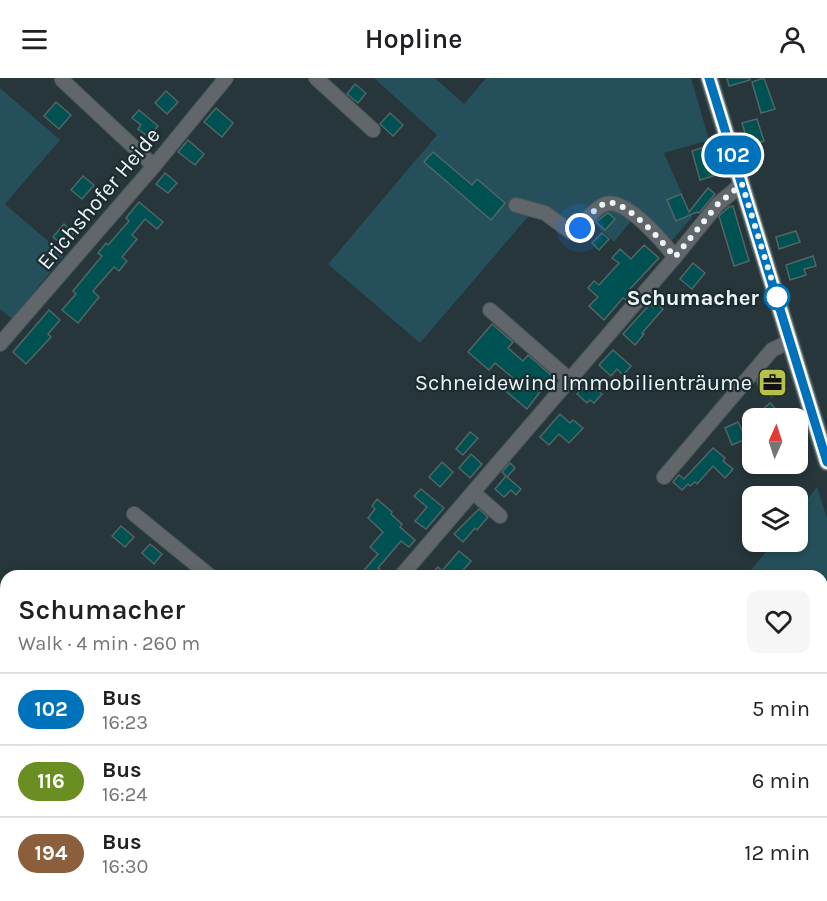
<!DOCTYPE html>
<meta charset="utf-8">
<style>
body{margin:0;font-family:Karla,sans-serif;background:#f6f6f6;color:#202124;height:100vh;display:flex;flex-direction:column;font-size:22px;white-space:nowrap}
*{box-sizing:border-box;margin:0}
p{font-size:20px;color:#757577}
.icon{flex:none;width:33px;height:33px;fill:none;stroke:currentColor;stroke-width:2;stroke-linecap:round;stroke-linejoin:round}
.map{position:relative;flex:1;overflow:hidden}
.drawer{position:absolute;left:0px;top:492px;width:828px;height:332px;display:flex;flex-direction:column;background:#fff;border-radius:18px 18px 0 0;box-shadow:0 3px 9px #0003}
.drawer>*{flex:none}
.badge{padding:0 12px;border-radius:20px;font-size:21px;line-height:39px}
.needle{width:39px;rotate:3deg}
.controls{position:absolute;left:742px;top:330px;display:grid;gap:12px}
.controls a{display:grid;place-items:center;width:66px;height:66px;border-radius:12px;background:#fff;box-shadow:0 3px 9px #0003;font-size:30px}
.you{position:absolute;width:30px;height:30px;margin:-15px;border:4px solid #fff;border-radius:50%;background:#1a73e8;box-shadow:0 0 0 9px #1a73e833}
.map>.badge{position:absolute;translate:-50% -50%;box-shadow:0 0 0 3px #fff}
.round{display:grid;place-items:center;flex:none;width:63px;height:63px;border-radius:12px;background:#f6f6f6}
.summary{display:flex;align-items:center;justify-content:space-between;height:102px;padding:0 18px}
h1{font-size:28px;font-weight:600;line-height:45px}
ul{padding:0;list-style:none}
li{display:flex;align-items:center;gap:18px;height:72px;padding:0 18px;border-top:2px solid #e0e0e0}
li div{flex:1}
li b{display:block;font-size:22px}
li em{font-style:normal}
li .badge{min-width:66px;font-weight:700;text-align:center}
header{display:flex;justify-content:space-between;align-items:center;height:78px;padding:0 18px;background:#fff;font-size:27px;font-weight:600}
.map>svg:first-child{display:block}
</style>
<header><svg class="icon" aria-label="menu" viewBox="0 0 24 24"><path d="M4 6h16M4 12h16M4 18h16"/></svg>Hopline<svg class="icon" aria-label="person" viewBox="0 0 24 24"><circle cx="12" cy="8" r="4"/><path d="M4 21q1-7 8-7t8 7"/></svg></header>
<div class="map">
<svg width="827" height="823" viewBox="0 0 827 823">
<rect width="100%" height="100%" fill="#26363a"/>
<!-- green -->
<g fill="#25505b">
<path d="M 374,0 L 435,0 L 464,26 L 486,0 L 691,0 L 709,62 L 664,75 L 692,139 L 669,166 L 631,143 L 614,164 L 592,143 L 573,161 L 532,134 L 420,265 L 328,186 L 437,57 Z"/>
<path d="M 0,10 L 60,62 L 5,126 L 64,177 L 12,241 L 0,231 Z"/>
<path d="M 817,409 L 827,440 L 827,599 L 822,605 L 822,498 L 746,498 L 774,464 L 798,464 L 798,434 Z"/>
<path d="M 340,818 L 806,818 L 802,823 L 347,823 Z"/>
</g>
<!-- building -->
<g fill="#005152" stroke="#536565" stroke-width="1.5">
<path d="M 727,0 L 750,0 L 750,2 L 729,8 Z"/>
<path d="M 764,0 L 775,31 L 761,35 L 752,4 Z"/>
<path d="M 355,6 L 366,15 L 358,25 L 347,16 Z"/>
<path d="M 166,13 L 178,24 L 167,36 L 155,25 Z"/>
<path d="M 56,24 L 71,37 L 59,51 L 44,38 Z"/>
<path d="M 216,30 L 233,45 L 222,59 L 204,44 Z"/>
<path d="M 139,32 L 158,48 L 149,59 L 138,51 L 141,47 L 132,40 Z"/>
<path d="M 390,35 L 403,47 L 393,58 L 380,46 Z"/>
<path d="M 757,41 L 764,63 L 749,68 L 742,45 Z"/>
<path d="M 188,62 L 204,76 L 195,87 L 178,74 Z"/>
<path d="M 708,68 L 716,97 L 700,102 L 692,73 Z"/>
<path d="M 433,74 L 472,107 L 477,101 L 505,125 L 491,142 L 424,84 Z"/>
<path d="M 165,95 L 177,105 L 168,115 L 156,106 Z"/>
<path d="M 83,98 L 94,107 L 82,121 L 71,112 Z"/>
<path d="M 708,110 L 715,116 L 699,135 L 697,134 L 676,143 L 667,122 L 681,116 L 689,134 Z"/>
<path d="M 139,124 L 163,144 L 157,151 L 145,141 L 132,157 L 137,161 L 122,179 L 127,183 L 119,193 L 114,189 L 93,213 L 99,219 L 78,245 L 62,232 L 76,216 L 73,213 L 102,178 L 98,175 L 106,165 L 108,167 L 129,143 L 126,140 Z"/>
<path d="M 733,128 L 749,183 L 734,188 L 719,138 L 729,129 Z"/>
<path d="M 608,135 L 615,141 L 605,152 L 596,144 Z"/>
<path d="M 64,146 L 74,155 L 63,167 L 53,159 Z"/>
<path d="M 796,153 L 800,164 L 779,171 L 776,159 Z"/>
<path d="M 602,155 L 609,161 L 599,172 L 592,165 Z"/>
<path d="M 644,167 L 659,180 L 630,211 L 633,214 L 626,222 L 623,220 L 604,242 L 589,228 L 598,219 L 588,210 L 594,203 L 599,207 L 619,185 L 612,180 L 620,171 L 631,181 Z"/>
<path d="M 813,178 L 816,188 L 804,191 L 806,197 L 790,202 L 786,187 Z"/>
<path d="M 693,185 L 705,195 L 692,211 L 680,201 Z"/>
<path d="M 650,226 L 653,229 L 657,226 L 663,231 L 642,255 L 644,256 L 635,267 L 623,256 Z"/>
<path d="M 49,232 L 60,242 L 48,256 L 51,259 L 26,286 L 13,274 Z"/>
<path d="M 492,246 L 513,264 L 508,270 L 523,283 L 528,277 L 552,298 L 527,331 L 502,310 L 512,299 L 495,285 L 489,292 L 468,274 Z"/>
<path d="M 613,272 L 631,288 L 623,297 L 617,291 L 611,298 L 599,287 Z"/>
<path d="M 777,291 L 784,314 L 771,319 L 767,306 L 759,309 L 757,303 L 765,294 Z"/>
<path d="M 588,304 L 602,316 L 594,325 L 590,322 L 587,325 L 577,316 Z"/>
<path d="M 770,325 L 784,340 L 753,340 L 762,332 Z"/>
<path d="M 560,336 L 570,345 L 573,342 L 583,350 L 569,365 L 559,356 L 549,367 L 540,359 Z"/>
<path d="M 738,344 L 746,361 L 732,367 L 725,350 Z"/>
<path d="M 470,354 L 478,360 L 463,377 L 456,371 Z"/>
<path d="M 713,370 L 725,380 L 723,383 L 733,391 L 725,400 L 713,388 L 697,406 L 695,404 L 690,408 L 688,406 L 682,412 L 673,404 L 679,397 L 684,401 Z"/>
<path d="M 471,376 L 482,386 L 470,400 L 459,390 Z"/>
<path d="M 442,384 L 453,394 L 440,409 L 429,399 Z"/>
<path d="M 510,385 L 515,390 L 507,399 L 521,411 L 516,417 L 511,412 L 504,419 L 495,411 L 506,398 L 502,394 Z"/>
<path d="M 421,411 L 444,430 L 426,451 L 415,443 L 427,429 L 414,418 Z"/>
<path d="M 377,421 L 392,434 L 391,436 L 402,446 L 400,449 L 415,462 L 409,469 L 401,463 L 378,490 L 387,498 L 359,498 L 378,476 L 370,469 L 383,454 L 368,440 L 375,431 L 372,428 Z"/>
<path d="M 479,431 L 488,439 L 477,452 L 475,450 L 463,464 L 454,456 Z"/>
<path d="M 121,448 L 134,459 L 125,469 L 112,458 Z"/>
<path d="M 150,466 L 162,476 L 154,486 L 142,475 Z"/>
<path d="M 459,473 L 471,483 L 458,498 L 429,498 L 438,489 L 442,493 Z"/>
</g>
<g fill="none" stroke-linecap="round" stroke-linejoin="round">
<defs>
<g id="minor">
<path d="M 316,0 L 373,52"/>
<path d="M 62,2 L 154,88"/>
<path d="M 516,127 L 545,135 L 571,154 C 585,148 590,133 603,127 C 623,116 663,164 675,179"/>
<path d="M 490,232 L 570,302"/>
<path d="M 0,266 L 154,88 L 226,0"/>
<path d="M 664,399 L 772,272 L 790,263"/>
<path d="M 474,415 L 500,438"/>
<path d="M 134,436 L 210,498"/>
<path d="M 401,498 L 675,179 L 718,126 L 742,106"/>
<path d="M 822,611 L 827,605"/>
<path d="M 822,808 L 827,802"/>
<path d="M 125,823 L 130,818"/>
<path d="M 809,823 L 814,818"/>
</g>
<path id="major" d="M 709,0 L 827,384"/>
</defs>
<!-- minor casing -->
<use href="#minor" stroke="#465558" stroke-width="16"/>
<!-- major casing -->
<use href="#major" stroke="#465558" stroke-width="19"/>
<!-- minor -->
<use href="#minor" stroke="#60666a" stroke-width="14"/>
<!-- major -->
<use href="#major" stroke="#8c98a1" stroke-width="16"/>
</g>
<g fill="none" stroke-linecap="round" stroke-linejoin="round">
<defs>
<path id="line" d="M 709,0 L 827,384"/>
</defs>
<!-- line casing -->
<use href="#line" stroke="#fff" stroke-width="14"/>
<!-- line -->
<use href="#line" stroke="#0072bc" stroke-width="9"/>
<!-- walk -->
<path stroke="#ecf5f8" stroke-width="6" stroke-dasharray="0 10.8" d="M 580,150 C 587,142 596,127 607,125 C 626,121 663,165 675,179 L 718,126 L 742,106 L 777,219"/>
</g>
<!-- icons -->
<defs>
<symbol id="office-square" viewBox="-11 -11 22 22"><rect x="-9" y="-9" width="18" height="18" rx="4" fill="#b7c147" stroke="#1d2c30"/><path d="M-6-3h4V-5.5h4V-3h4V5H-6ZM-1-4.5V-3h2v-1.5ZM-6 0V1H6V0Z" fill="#111"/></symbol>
</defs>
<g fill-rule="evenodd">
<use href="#office-square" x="756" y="288" width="33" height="33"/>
</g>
<!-- markers -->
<circle fill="#fff" stroke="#0072bc" stroke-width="3" cx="777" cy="219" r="12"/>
<g text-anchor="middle" stroke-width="4.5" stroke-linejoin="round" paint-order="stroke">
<!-- street labels -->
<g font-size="22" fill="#ecf5f8" stroke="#1d2c30">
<text transform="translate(98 120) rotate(-50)" y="8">Erichshofer Heide</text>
</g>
<!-- stop labels -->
<g font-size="22" font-weight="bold" fill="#ecf5f8" stroke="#1d2c30" text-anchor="end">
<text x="759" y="227">Schumacher</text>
</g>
<!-- poi labels -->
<g font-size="22" fill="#ecf5f8" stroke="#1d2c30" text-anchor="end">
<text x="752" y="312">Schneidewind Immobilienträume</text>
</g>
</g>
</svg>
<div class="controls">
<a><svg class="needle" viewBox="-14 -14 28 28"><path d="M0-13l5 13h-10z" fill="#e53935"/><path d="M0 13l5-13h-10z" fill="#757577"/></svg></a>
<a><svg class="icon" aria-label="layers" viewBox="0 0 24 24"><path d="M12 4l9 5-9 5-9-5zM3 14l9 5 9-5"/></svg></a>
</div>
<div class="you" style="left:580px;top:150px"></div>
<b class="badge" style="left:733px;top:77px;background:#0072bc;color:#fff">102</b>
<section class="drawer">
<div class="summary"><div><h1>Schumacher</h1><p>Walk · 4 min · 260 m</p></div><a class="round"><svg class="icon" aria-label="heart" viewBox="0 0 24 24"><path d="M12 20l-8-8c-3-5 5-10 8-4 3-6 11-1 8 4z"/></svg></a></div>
<ul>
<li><span class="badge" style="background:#0072bc;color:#fff">102</span><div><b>Bus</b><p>16:23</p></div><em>5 min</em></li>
<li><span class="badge" style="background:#6b8e23;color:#fff">116</span><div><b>Bus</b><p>16:24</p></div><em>6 min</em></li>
<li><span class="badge" style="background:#8b5e3c;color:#fff">194</span><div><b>Bus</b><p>16:30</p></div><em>12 min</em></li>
</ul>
</section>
</div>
